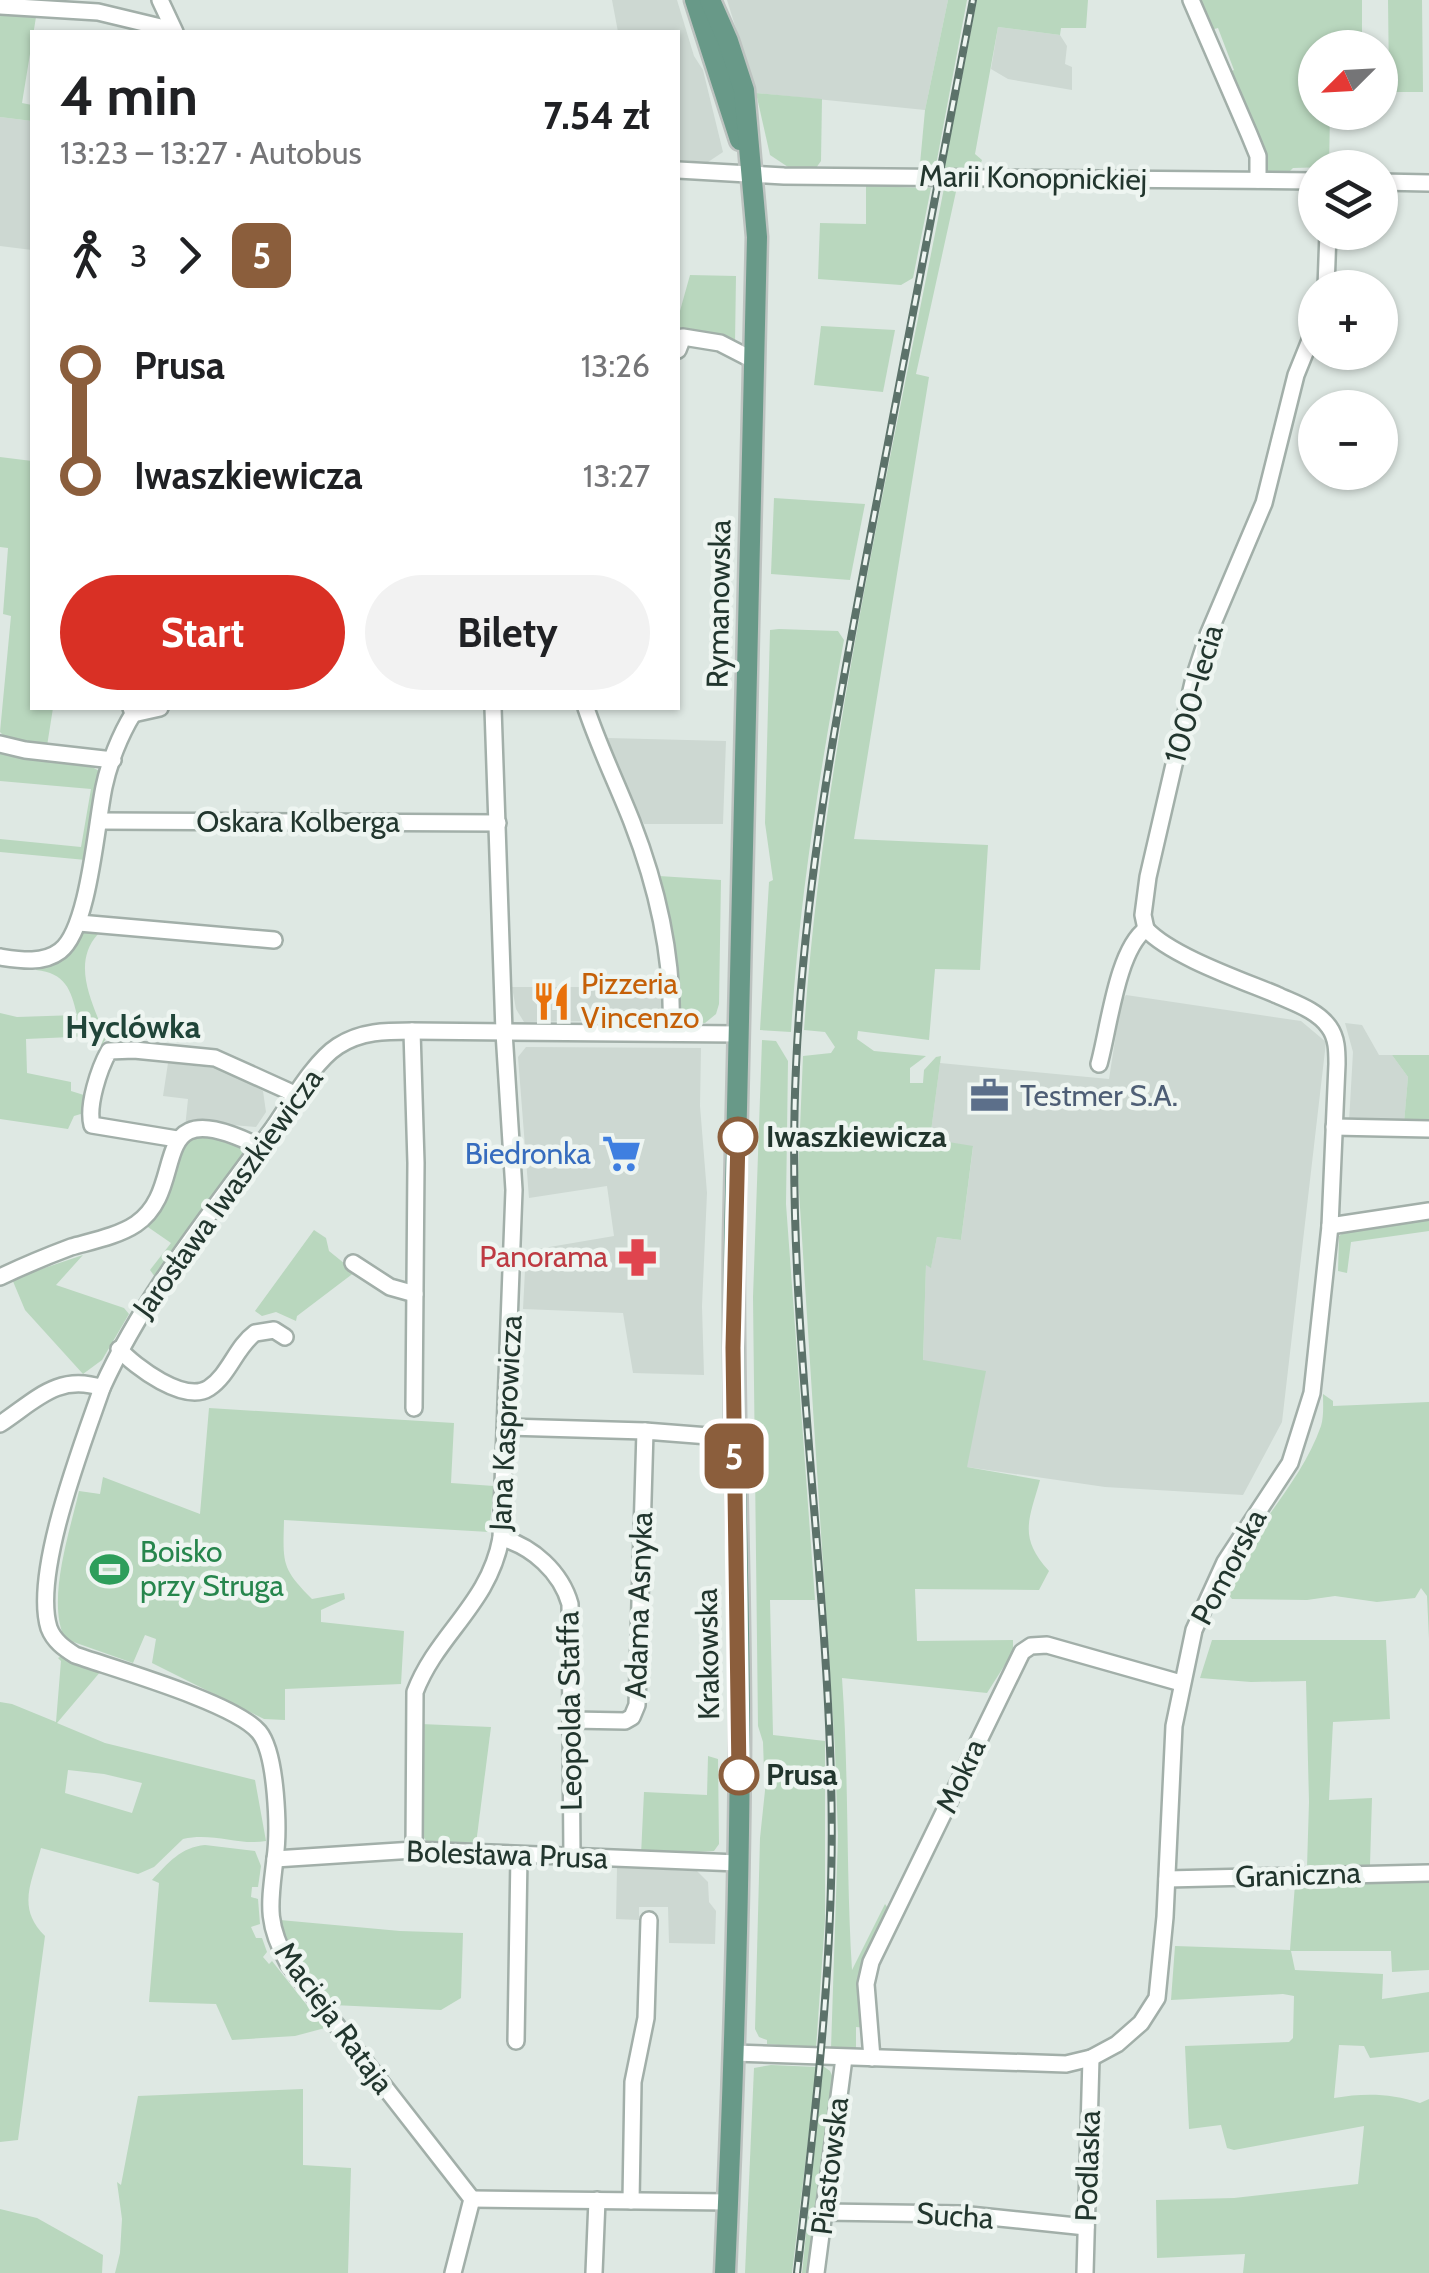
<!DOCTYPE html>
<html lang="pl">
<meta charset="utf-8">
<style>
body{margin:0;font-family:Cabin,sans-serif;background:#f2f2f2;color:#202124;height:100vh;display:flex;flex-direction:column;font-size:38px;white-space:nowrap}
*{box-sizing:border-box;margin:0}
p{font-size:32px;color:#757577}
.icon{flex:none;width:55px;height:55px;fill:none;stroke:currentColor;stroke-width:2;stroke-linecap:round;stroke-linejoin:round}
.map{position:relative;flex:1;overflow:hidden}
.details{position:absolute;left:30px;top:30px;width:650px;height:680px;display:flex;flex-direction:column;background:#fff;border-radius:0px;box-shadow:0 2px 8px #0004}
.details>*{flex:none}
.badge{padding:0 20px;border-radius:15px;font-size:35px;line-height:65px}
.needle{width:65px;rotate:246deg}
.tools{position:absolute;left:1298px;top:30px;display:grid;gap:20px}
.tools a{display:grid;place-items:center;width:100px;height:100px;border-radius:50%;background:#fff;box-shadow:0 2px 8px #0004;font-size:50px}
.map>.badge{position:absolute;translate:-50% -50%;box-shadow:0 0 0 5px #fff}
.legs{display:flex;align-items:center;gap:15px;height:110px;padding:0 30px;font-size:32px}
.legs p{margin-inline-start:auto}
.summary{display:flex;align-items:center;justify-content:space-between;height:170px;padding:0 30px}
h1{font-size:55px;font-weight:800;line-height:75px}
.button{display:flex;gap:20px;margin-top:auto;padding:20px 30px}
.button a{flex:1;height:115px;border-radius:60px;background:#d93025;color:#fff;font-size:40px;font-weight:800;line-height:115px;text-align:center}
.button a+a{background:#f2f2f2;color:#202124}
ul{padding:0 30px;list-style:none}
li{display:flex;align-items:center;gap:35px;height:110px;font-size:38px}
li i{display:grid;place-items:center;width:15px;height:100%;margin:0 12px;background:currentColor}
li i::after{content:'';width:25px;height:25px;margin:-12px;border:8px solid;border-radius:50%;background:#fff}
li p{margin-inline-start:auto}
li:first-child i{background:linear-gradient(#0000 50%,currentColor 0)}
li:last-child i{background:linear-gradient(currentColor 50%,#0000 0)}
.map>svg:first-child{display:block}
</style>
<div class="map">
<svg width="1429" height="2273" viewBox="0 0 1429 2273">
<rect width="100%" height="100%" fill="#dee8e3"/>
<!-- built -->
<g fill="#cdd8d2">
<path d="M 612,0 L 677,0 L 694,56 L 703,70 L 723,152 L 708,162 L 678,160 L 678,32 L 618,32 Z"/>
<path d="M 727,0 L 948,0 L 925,110 L 756,93 Z"/>
<path d="M 998,27 L 1060,35 L 1067,46 L 1065,64 L 1072,67 L 1072,90 L 1008,79 L 991,69 Z"/>
<path d="M 0,117 L 32,121 L 32,250 L 0,246 Z"/>
<path d="M 608,738 L 726,741 L 723,824 L 644,824 L 619,774 Z"/>
<path d="M 512,987 L 666,987 L 667,1020 L 524,1022 L 516,1009 Z"/>
<path d="M 1126,995 L 1301,1021 L 1326,1042 L 1282,1422 L 1243,1495 L 1105,1487 L 967,1467 L 923,1361 L 926,1264 L 931,1267 L 937,1237 L 961,1240 L 973,1147 L 930,1139 L 940,1063 L 1109,1079 L 1121,1002 Z"/>
<path d="M 1345,1023 L 1362,1025 L 1379,1055 L 1392,1055 L 1408,1077 L 1404,1123 L 1349,1122 L 1353,1052 Z"/>
<path d="M 526,1047 L 701,1048 L 700,1106 L 707,1193 L 702,1306 L 704,1375 L 633,1373 L 623,1313 L 523,1309 L 526,1251 L 614,1236 L 607,1186 L 529,1198 L 518,1057 Z"/>
<path d="M 168,1063 L 223,1069 L 263,1091 L 266,1112 L 256,1127 L 208,1123 L 185,1128 L 188,1099 L 163,1096 Z"/>
<path d="M 617,1868 L 697,1871 L 708,1882 L 709,1902 L 716,1911 L 715,1944 L 669,1943 L 668,1907 L 639,1907 L 639,1920 L 616,1919 Z"/>
</g>
<!-- green -->
<g fill="#b9d7be" fill-rule="evenodd">
<path d="M 948,0 L 967,0 L 936,165 L 920,164 L 925,110 Z"/>
<path d="M 977,0 L 1088,0 L 1086,28 L 1061,28 L 1060,35 L 998,27 L 975,154 L 982,160 L 978,171 L 944,170 Z"/>
<path d="M 1198,0 L 1362,0 L 1362,47 L 1315,48 L 1315,112 L 1330,113 L 1329,167 L 1293,168 L 1289,172 L 1269,175 L 1265,171 L 1229,72 L 1234,70 L 1218,28 L 1211,30 Z"/>
<path d="M 1388,0 L 1422,0 L 1423,92 L 1380,92 L 1380,84 L 1389,83 Z"/>
<path d="M 0,11 L 36,17 L 22,103 L 32,105 L 32,121 L 0,117 Z"/>
<path d="M 756,93 L 822,99 L 821,161 L 816,168 L 788,167 L 770,155 Z"/>
<path d="M 866,186 L 931,188 L 913,278 L 901,285 L 818,279 L 820,223 L 866,224 Z"/>
<path d="M 957,187 L 916,374 L 929,377 L 854,839 L 988,845 L 980,970 L 935,969 L 929,1040 L 858,1031 L 857,1039 L 874,1051 L 926,1056 L 910,1068 L 910,1083 L 923,1083 L 924,1070 L 936,1057 L 941,1056 L 930,1139 L 973,1146 L 961,1240 L 937,1237 L 931,1268 L 926,1265 L 923,1360 L 986,1371 L 967,1467 L 1040,1480 C 1029,1520 1018,1537 1049,1571 L 1039,1590 L 915,1589 L 917,1641 L 1013,1640 L 1013,1652 L 987,1693 L 842,1678 C 849,1775 846,1873 852,1970 L 885,1904 L 892,1914 L 862,1974 L 868,2028 L 856,2027 L 856,2050 L 831,2049 L 838,1836 L 835,1751 L 798,1176 L 803,1056 L 831,1053 L 835,1047 L 825,1032 L 804,1030 C 824,747 890,466 944,188 Z"/>
<path d="M 690,275 L 736,276 L 735,343 L 702,331 L 678,333 L 678,318 Z"/>
<path d="M 821,326 L 895,330 L 883,392 L 814,385 Z"/>
<path d="M 0,457 L 32,461 L 32,708 L 53,708 L 47,746 L 10,742 L 0,732 L 11,616 L 3,614 L 8,548 L 0,547 Z"/>
<path d="M 774,498 L 865,504 L 850,580 L 771,574 Z"/>
<path d="M 779,629 L 838,631 L 844,640 C 820,771 799,899 791,1032 L 760,1030 L 769,882 L 773,880 L 765,823 L 770,630 Z"/>
<path d="M 0,752 L 85,763 L 101,772 L 86,860 L 0,852 L 0,839 L 81,847 L 91,789 L 0,781 Z"/>
<path d="M 659,876 L 721,880 L 719,1004 L 716,1014 L 705,1023 L 679,1021 L 678,983 Z"/>
<path d="M 85,930 L 96,930 L 98,934 C 70,965 94,1005 106,1039 L 101,1046 L 94,1036 L 26,1039 L 27,1073 L 71,1082 L 71,1091 L 87,1096 L 84,1113 L 74,1116 L 68,1129 L 0,1119 L 0,1013 L 17,1017 L 77,1015 C 71,989 65,973 36,970 L 37,965 C 62,965 73,951 85,930 Z"/>
<path d="M 762,1040 L 776,1041 L 788,1061 L 786,1204 L 815,1600 L 770,1600 L 773,1735 L 825,1741 L 825,1920 L 816,2048 L 767,2044 L 767,2040 L 759,2037 L 755,2029 L 760,1838 L 766,1781 L 769,1781 L 769,1771 L 764,1771 L 763,1742 L 758,1726 L 753,1297 Z"/>
<path d="M 1392,1055 L 1429,1055 L 1429,1124 L 1404,1123 L 1408,1077 Z"/>
<path d="M 197,1136 L 217,1136 L 243,1147 L 245,1157 L 155,1277 L 150,1270 L 171,1243 L 145,1225 L 180,1144 Z"/>
<path d="M 1429,1216 L 1429,1231 L 1351,1242 L 1347,1273 L 1338,1271 L 1339,1236 L 1349,1229 Z"/>
<path d="M 314,1230 L 326,1238 L 329,1251 L 355,1272 L 297,1316 L 296,1321 L 276,1312 L 262,1316 L 255,1311 Z"/>
<path d="M 83,1255 L 56,1285 L 124,1308 L 129,1314 L 102,1360 L 83,1374 L 25,1310 L 12,1279 Z"/>
<path d="M 1323,1394 L 1333,1401 L 1333,1406 L 1429,1402 L 1429,1639 L 1427,1596 L 1421,1588 L 1415,1598 L 1377,1602 L 1335,1596 L 1307,1600 L 1232,1599 L 1225,1590 C 1248,1531 1300,1486 1321,1426 C 1324,1416 1323,1404 1323,1394 Z"/>
<path d="M 209,1408 L 454,1423 L 451,1483 L 494,1486 L 489,1532 L 284,1520 C 283,1563 281,1568 312,1599 L 344,1593 L 345,1599 L 321,1610 L 321,1622 L 404,1631 L 401,1684 L 285,1689 L 285,1720 L 264,1719 L 152,1663 L 156,1639 L 145,1635 L 133,1663 L 65,1639 C 46,1601 70,1531 79,1491 L 100,1494 L 103,1477 L 200,1514 Z"/>
<path d="M 1212,1640 L 1386,1640 L 1390,1719 L 1333,1722 L 1329,1800 L 1372,1798 L 1370,1865 L 1307,1867 L 1309,1802 L 1306,1681 L 1251,1682 L 1200,1678 Z"/>
<path d="M 62,1656 L 101,1671 L 57,1723 L 105,1743 L 255,1780 L 266,1841 C 239,1846 213,1832 183,1839 L 154,1867 L 138,1874 L 41,1848 C 32,1882 16,1908 45,1936 L 18,2140 L 0,2142 L 0,1702 L 12,1704 L 56,1722 L 61,1661 L 58,1658 ZM 68,1770 L 104,1774 L 142,1783 L 132,1813 L 65,1793 Z"/>
<path d="M 421,1724 L 491,1727 L 476,1844 L 427,1842 L 423,1836 Z"/>
<path d="M 708,1756 L 718,1759 L 719,1844 L 714,1851 L 641,1855 L 644,1792 L 707,1795 Z"/>
<path d="M 205,1845 L 255,1851 L 261,1866 L 258,1887 L 252,1887 L 251,1897 L 258,1899 L 260,1924 L 251,1927 L 256,1938 L 262,1938 L 267,1952 L 263,1957 L 269,1964 L 272,1961 L 325,2028 L 295,2036 L 232,2040 L 216,2004 L 149,2002 L 159,1883 L 152,1880 C 168,1863 181,1847 205,1845 Z"/>
<path d="M 1429,1878 L 1429,1970 L 1392,1972 L 1391,1951 L 1291,1951 L 1295,1970 L 1383,1974 L 1382,1999 L 1429,1992 L 1429,2052 L 1370,2058 L 1364,2046 L 1339,2045 L 1334,2098 C 1364,2093 1390,2093 1420,2103 L 1429,2099 L 1429,2273 L 1243,2273 L 1245,2254 L 1157,2258 L 1156,2200 L 1234,2198 L 1358,2184 L 1364,2126 L 1234,2150 L 1227,2148 L 1221,2125 L 1189,2129 L 1185,2046 L 1289,2042 L 1293,2038 L 1294,1996 L 1283,1994 L 1171,2000 L 1175,1946 L 1290,1950 L 1295,1884 Z"/>
<path d="M 280,1920 L 400,1931 L 463,1933 L 461,1998 L 441,2010 L 333,2005 L 306,1972 L 301,1960 L 289,1951 L 287,1938 L 281,1935 Z"/>
<path d="M 771,2065 L 817,2067 L 792,2273 L 745,2273 L 754,2068 Z"/>
<path d="M 823,2066 L 830,2071 L 833,2078 L 810,2273 L 802,2273 Z"/>
<path d="M 303,2089 L 303,2165 L 351,2168 L 348,2273 L 115,2273 L 120,2253 L 122,2219 L 117,2182 L 121,2185 L 138,2096 Z"/>
<path d="M 0,2209 L 37,2218 L 103,2255 L 102,2273 L 0,2273 Z"/>
</g>
<g fill="none" stroke-linecap="round" stroke-linejoin="round">
<defs>
<g id="minor">
<path d="M 160,0 L 175,32"/>
<path d="M 1191,0 L 1249,134 L 1258,156 L 1258,180"/>
<path d="M 0,6 L 98,12 L 173,30"/>
<path d="M 678,170 L 784,176 L 1315,181"/>
<path d="M 1380,182 L 1429,183"/>
<path d="M 1326,288 L 1328,232"/>
<path d="M 678,350 L 683,337 L 720,343 L 755,361"/>
<path d="M 586,708 C 599,747 617,784 632,822 C 658,889 674,961 671,1033"/>
<path d="M 133,714 L 160,708"/>
<path d="M 0,744 L 25,750 L 113,760"/>
<path d="M 99,821 L 498,823"/>
<path d="M 79,923 L 274,940"/>
<path d="M 1146,929 L 1143,915 L 1148,877 L 1194,678 L 1208,635 L 1264,503 L 1296,375 L 1315,328"/>
<path d="M 0,957 C 20,960 43,964 60,951 C 89,929 96,825 104,787 C 109,763 120,735 133,714 L 131,708"/>
<path d="M 412,1031 L 416,1163 L 414,1408"/>
<path d="M 1099,1064 C 1109,1028 1117,950 1146,929"/>
<path d="M 1334,1127 L 1429,1129"/>
<path d="M 177,1139 L 92,1125 C 87,1105 99,1069 109,1051 L 134,1050 L 215,1058 L 297,1095"/>
<path d="M 1330,1226 L 1429,1211"/>
<path d="M 353,1263 L 390,1287 L 415,1294"/>
<path d="M 0,1277 C 23,1266 47,1256 71,1247 C 92,1241 118,1236 136,1224 C 192,1186 140,1088 260,1147"/>
<path d="M 119,1349 C 135,1367 185,1404 209,1388 C 229,1375 236,1347 255,1333 L 274,1330 L 285,1337"/>
<path d="M 102,1388 C 83,1443 32,1573 49,1628 C 54,1641 64,1648 75,1655 C 115,1669 235,1703 259,1732 C 277,1754 279,1831 275,1859 C 270,1903 265,1922 288,1963 L 472,2199"/>
<path d="M 0,1424 C 35,1401 58,1373 102,1388 C 144,1295 211,1213 271,1131 C 289,1106 313,1062 338,1046 C 361,1031 386,1031 412,1031 L 739,1034"/>
<path d="M 507,1427 L 645,1431"/>
<path d="M 501,1538 C 532,1546 561,1572 570,1604 L 572,1856"/>
<path d="M 572,1720 L 625,1721 L 632,1717 L 637,1705 L 645,1431 L 734,1438"/>
<path d="M 414,1850 L 415,1692 C 437,1634 489,1604 501,1538 L 514,1190 L 504,1032 L 493,708"/>
<path d="M 275,1859 L 414,1850 L 738,1863"/>
<path d="M 1167,1879 L 1429,1873"/>
<path d="M 516,2041 L 519,1855"/>
<path d="M 734,2053 L 1066,2064 L 1091,2058 L 1117,2044 L 1141,2023 L 1157,1998 L 1165,1917 L 1174,1726 L 1194,1630 L 1225,1562 L 1290,1463 L 1312,1393 L 1330,1226 L 1337,1064 C 1337,1051 1337,1038 1329,1027 C 1317,1010 1294,1003 1277,995 C 1241,980 1171,956 1146,929"/>
<path d="M 872,2058 L 866,1984 L 871,1962 L 1022,1652 L 1031,1646 L 1047,1645 L 1181,1683"/>
<path d="M 472,2199 L 729,2202"/>
<path d="M 631,2201 L 633,2082 L 646,2018 L 649,1920"/>
<path d="M 823,2212 L 960,2214 L 1086,2227"/>
<path d="M 453,2273 L 472,2199"/>
<path d="M 594,2273 L 597,2200"/>
<path d="M 816,2273 L 844,2058"/>
<path d="M 1085,2273 L 1091,2058"/>
</g>
<g id="major">
<path d="M 695,0 L 740,140"/>
<path d="M 710,0 L 728,41 L 744,90 L 757,237 L 734,1238 C 732,1404 740,1570 740,1737 C 739,1916 733,2094 725,2273"/>
</g>
</defs>
<!-- minor casing -->
<use href="#minor" stroke="#a2afa9" stroke-width="20"/>
<!-- major casing -->
<use href="#major" stroke="#bdc3c0" stroke-width="25"/>
<!-- minor -->
<use href="#minor" stroke="#fff" stroke-width="15"/>
<!-- major -->
<use href="#major" stroke="#689988" stroke-width="20"/>
<defs>
<path id="rail" d="M 797,2273 C 816,2108 836,1945 831,1780 C 825,1542 785,1305 796,1067 C 804,886 837,709 871,532 C 905,354 939,177 973,0"/>
</defs>
<!-- rail casing -->
<use href="#rail" stroke="#5c726a" stroke-width="8"/>
<!-- rail -->
<use href="#rail" stroke="#eef5f1" stroke-width="4" stroke-dasharray="11" stroke-linecap="butt"/>
</g>
<g fill="none" stroke-linecap="round" stroke-linejoin="round">
<defs>
<path id="line-1" d="M 738,1137 L 733,1348 L 739,1775"/>
</defs>
<!-- line-1 casing -->
<use href="#line-1" stroke="#fff" stroke-width="22"/>
<!-- line-1 -->
<use href="#line-1" stroke="#8b5e3c" stroke-width="15"/>
</g>
<!-- icons -->
<defs>
<symbol id="restaurant-bare" viewBox="-9 -9 18 18"><path d="M-5-6h1v4h1v-4h1v4h1v-4h1v5L-1.5 .5V6h-2V.5L-5-1ZM5-6V6H3V1.5H1.5Q1.5-4 5-6Z" fill="#e8710a" stroke="#eef5f1" stroke-width="2.5" paint-order="stroke"/></symbol>
<symbol id="office-bare" viewBox="-9 -9 18 18"><path d="M-6-3h4V-5.5h4V-3h4V5H-6ZM-1-4.5V-3h2v-1.5ZM-6 0V1H6V0Z" fill="#5c6f8a" stroke="#eef5f1" stroke-width="2.5" paint-order="stroke"/></symbol>
<symbol id="supermarket-bare" viewBox="-9 -9 18 18"><path d="M-6-5.5h2.5l.6 2H6L4.5 2H-2.5L-4.4-4H-6ZM-1.5 3.2a1.3 1.3 0 1 0 .1 0ZM3 3.2a1.3 1.3 0 1 0 .1 0Z" fill="#3f7fe0" stroke="#eef5f1" stroke-width="2.5" paint-order="stroke"/></symbol>
<symbol id="pharmacy-bare" viewBox="-9 -9 18 18"><path d="M-2-6h4v4h4v4h-4v4h-4v-4h-4v-4h4Z" fill="#e0444e" stroke="#eef5f1" stroke-width="2.5" paint-order="stroke"/></symbol>
<symbol id="stadium-bare" viewBox="-9 -9 18 18"><path d="M0-5a6.5 5 0 1 0 0 10a6.5 5 0 1 0 0-10ZM-3.5-1.8h7v3.6h-7Z" fill="#2e9e5b" stroke="#eef5f1" stroke-width="2.5" paint-order="stroke"/></symbol>
</defs>
<g fill-rule="evenodd">
<use href="#restaurant-bare" x="524" y="974" width="55" height="55"/>
<use href="#office-bare" x="962" y="1068" width="55" height="55"/>
<use href="#supermarket-bare" x="594" y="1126" width="55" height="55"/>
<use href="#pharmacy-bare" x="610" y="1230" width="55" height="55"/>
<use href="#stadium-bare" x="82" y="1542" width="55" height="55"/>
</g>
<!-- markers -->
<g fill="#fff" stroke="#8b5e3c" stroke-width="5">
<circle cx="738" cy="1137" r="18"/>
<circle cx="739" cy="1775" r="18"/>
</g>
<g text-anchor="middle" stroke-width="9" stroke-linejoin="round" paint-order="stroke">
<!-- street labels -->
<g font-size="30" fill="#22362e" stroke="#eef5f1">
<text transform="translate(1033 178) rotate(1)" y="10">Marii Konopnickiej</text>
<text transform="translate(719 604) rotate(-89)" y="10">Rymanowska</text>
<text transform="translate(1194 694) rotate(-74)" y="10">1000-lecia</text>
<text x="298" y="832">Oskara Kolberga</text>
<text transform="translate(228 1193) rotate(-54)" y="10">Jarosława Iwaszkiewicza</text>
<text transform="translate(506 1423) rotate(-87)" y="10">Jana Kasprowicza</text>
<text transform="translate(1229 1567) rotate(-62)" y="10">Pomorska</text>
<text transform="translate(639 1605) rotate(-88)" y="10">Adama Asnyka</text>
<text transform="translate(708 1654) rotate(-91)" y="10">Krakowska</text>
<text transform="translate(570 1711) rotate(-91)" y="10">Leopolda Staffa</text>
<text transform="translate(961 1776) rotate(-65)" y="10">Mokra</text>
<text transform="translate(507 1855) rotate(2)" y="10">Bolesława Prusa</text>
<text transform="translate(1298 1875) rotate(-2)" y="10">Graniczna</text>
<text transform="translate(334 2018) rotate(54)" y="10">Macieja Rataja</text>
<text transform="translate(830 2166) rotate(-83)" y="10">Piastowska</text>
<text transform="translate(1088 2166) rotate(-88)" y="10">Podlaska</text>
<text transform="translate(955 2216) rotate(4)" y="10">Sucha</text>
</g>
<!-- food labels -->
<g font-size="30" fill="#c56008" stroke="#eef5f1" text-anchor="start">
<text x="581" y="994">Pizzeria<tspan x="581" dy="34">Vincenzo</tspan></text>
</g>
<!-- service labels -->
<g font-size="30" fill="#4e5e75" stroke="#eef5f1" text-anchor="start">
<text x="1020" y="1106">Testmer S.A.</text>
</g>
<!-- stop labels -->
<g font-size="30" font-weight="bold" fill="#22362e" stroke="#eef5f1" text-anchor="start">
<text x="766" y="1147">Iwaszkiewicza</text>
<text x="766" y="1785">Prusa</text>
</g>
<!-- shop labels -->
<g font-size="30" fill="#366cbe" stroke="#eef5f1" text-anchor="end">
<text x="591" y="1164">Biedronka</text>
</g>
<!-- health labels -->
<g font-size="30" fill="#be3a42" stroke="#eef5f1" text-anchor="end">
<text x="608" y="1267">Panorama</text>
</g>
<!-- leisure labels -->
<g font-size="30" fill="#27864d" stroke="#eef5f1" text-anchor="start">
<text x="140" y="1562">Boisko<tspan x="140" dy="34">przy Struga</tspan></text>
</g>
<!-- neighbourhood labels -->
<g font-size="32" font-weight="bold" fill="#204539" stroke="#eef5f1">
<text x="133" y="1038">Hyclówka</text>
</g>
</g>
</svg>
<div class="tools">
<a><svg class="needle" viewBox="-14 -14 28 28"><path d="M0-13l5 13h-10z" fill="#e53935"/><path d="M0 13l5-13h-10z" fill="#757577"/></svg></a>
<a><svg class="icon" aria-label="layers" viewBox="0 0 24 24"><path d="M12 4l9 5-9 5-9-5zM3 14l9 5 9-5"/></svg></a>
<a>+</a>
<a>−</a>
</div>
<b class="badge" style="left:734px;top:1456px;background:#8b5e3c;color:#fff">5</b>
<section class="details">
<div class="summary"><div><h1>4 min</h1><p>13:23 – 13:27 · Autobus</p></div><b>7.54 zł</b></div>
<div class="legs"><svg class="icon" aria-label="walk" viewBox="0 0 24 24"><circle cx="13" cy="4" r="2"/><path d="M13 8l-2 6 4 7M11 14l-3 7M7 12l3-4h3l4 4"/></svg>3<svg class="icon" aria-label="forward" viewBox="0 0 24 24"><path d="M9 5l7 7-7 7"/></svg><b class="badge" style="background:#8b5e3c;color:#fff">5</b></div>
<ul>
<li><i style="color:#8b5e3c"></i><b>Prusa</b><p>13:26</p></li>
<li><i style="color:#8b5e3c"></i><b>Iwaszkiewicza</b><p>13:27</p></li>
</ul>
<div class="button"><a>Start</a><a>Bilety</a></div>
</section>
</div>
